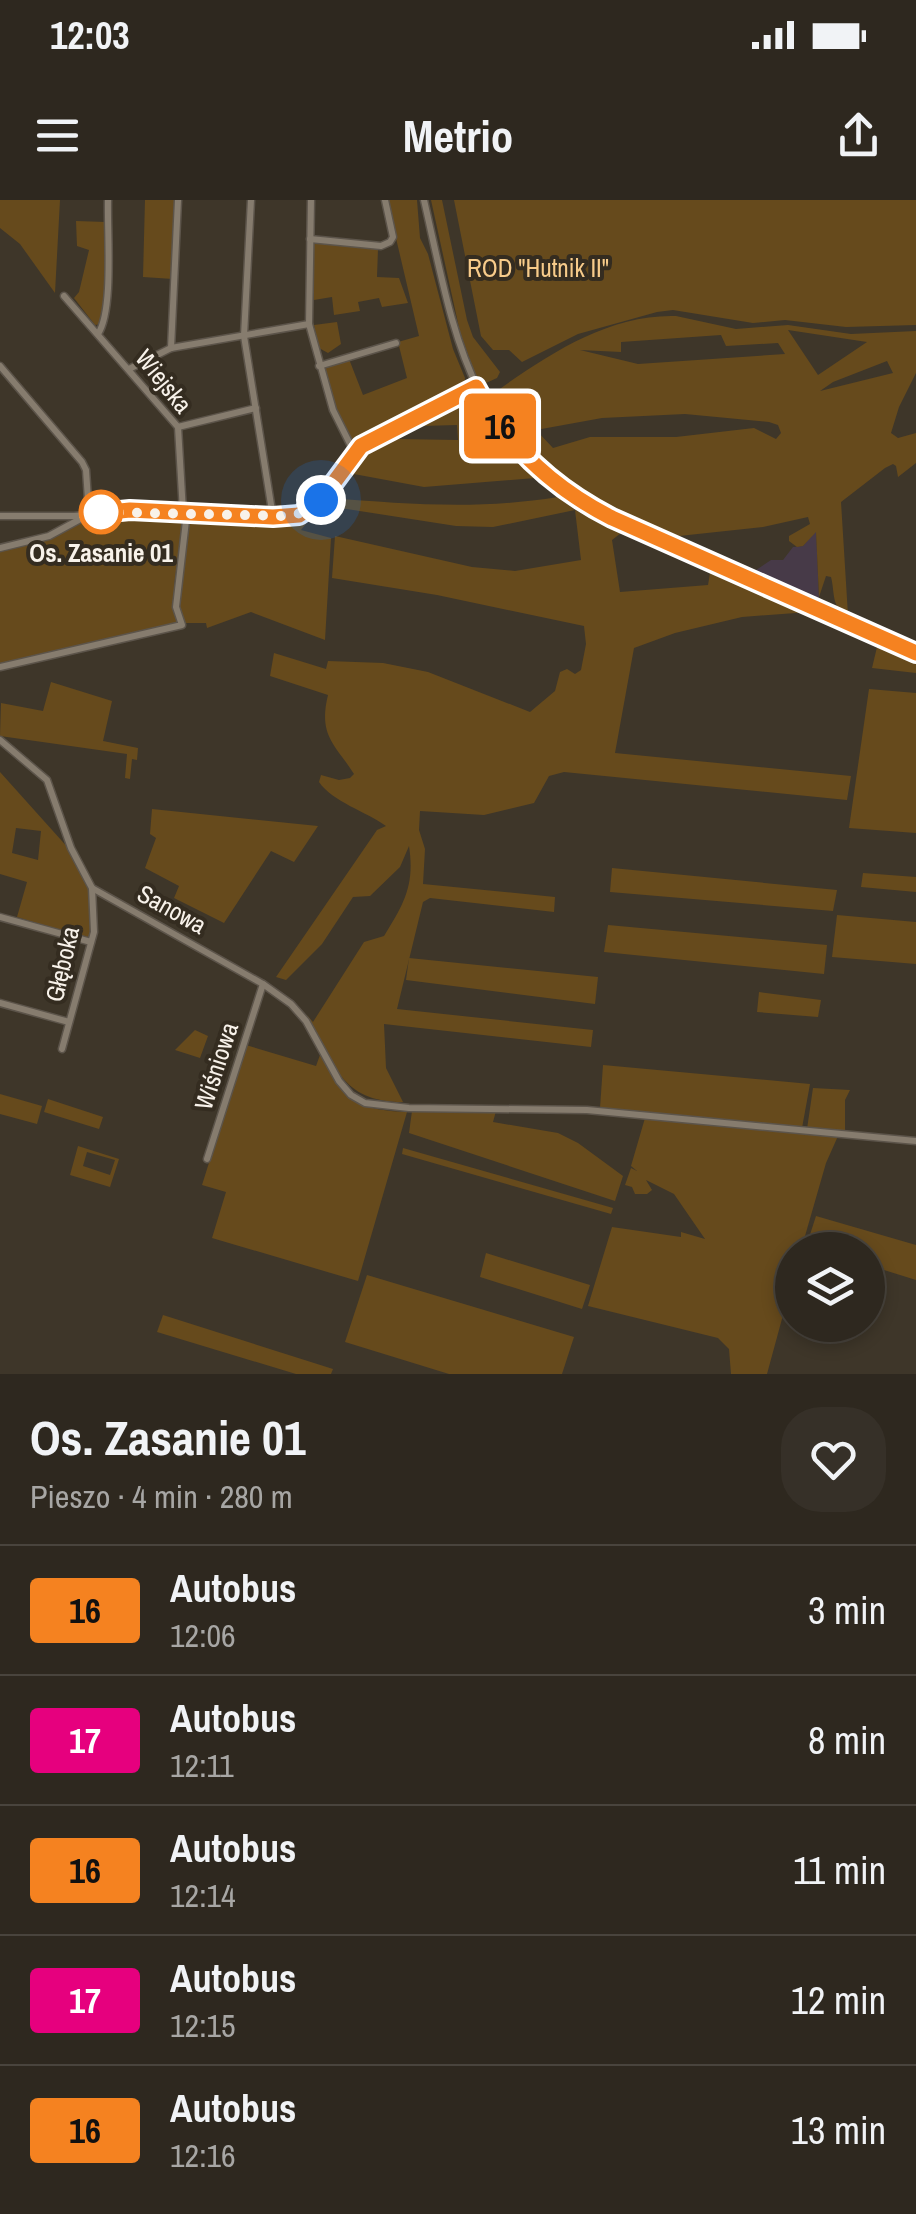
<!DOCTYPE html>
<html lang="pl">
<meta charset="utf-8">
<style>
body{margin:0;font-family:"Archivo Narrow",sans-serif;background:#363028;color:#f1f3f6;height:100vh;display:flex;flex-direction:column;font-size:38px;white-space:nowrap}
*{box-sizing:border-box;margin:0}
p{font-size:32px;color:#a7a6a4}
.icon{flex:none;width:55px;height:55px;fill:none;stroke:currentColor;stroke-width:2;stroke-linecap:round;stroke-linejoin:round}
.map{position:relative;height:1174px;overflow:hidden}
.panel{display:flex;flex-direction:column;background:#2e281f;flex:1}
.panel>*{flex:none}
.badge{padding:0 20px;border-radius:8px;font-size:35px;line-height:65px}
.controls{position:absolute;left:775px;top:1032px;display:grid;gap:20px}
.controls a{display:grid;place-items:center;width:110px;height:110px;border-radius:50%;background:#2e281f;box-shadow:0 5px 15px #0003,0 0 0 2px #49443d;font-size:50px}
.you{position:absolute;width:50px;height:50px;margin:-25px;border:8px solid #fff;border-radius:50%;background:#1a73e8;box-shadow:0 0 0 15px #1a73e833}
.map>.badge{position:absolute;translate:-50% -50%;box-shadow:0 0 0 5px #fff}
.round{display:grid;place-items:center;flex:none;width:105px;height:105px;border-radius:40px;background:#363028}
.head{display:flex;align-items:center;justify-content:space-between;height:170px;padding:0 30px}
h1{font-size:48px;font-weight:700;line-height:75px}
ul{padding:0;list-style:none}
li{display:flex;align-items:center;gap:30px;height:130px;padding:0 30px;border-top:2px solid #49443d}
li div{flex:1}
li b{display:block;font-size:38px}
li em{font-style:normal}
li .badge{min-width:110px;font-weight:700;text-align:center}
.status{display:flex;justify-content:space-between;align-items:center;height:70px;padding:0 50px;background:#2e281f;direction:ltr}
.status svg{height:28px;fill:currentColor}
header{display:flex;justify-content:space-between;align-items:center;height:130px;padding:0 30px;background:#2e281f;font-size:45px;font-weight:700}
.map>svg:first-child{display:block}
</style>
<div class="status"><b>12:03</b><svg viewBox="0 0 49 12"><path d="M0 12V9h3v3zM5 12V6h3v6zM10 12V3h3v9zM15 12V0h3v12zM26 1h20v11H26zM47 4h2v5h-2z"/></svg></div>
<header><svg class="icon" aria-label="menu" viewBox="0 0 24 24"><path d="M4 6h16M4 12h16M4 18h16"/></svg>Metrio<svg class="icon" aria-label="share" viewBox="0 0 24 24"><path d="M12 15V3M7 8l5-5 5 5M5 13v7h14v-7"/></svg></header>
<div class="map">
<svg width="916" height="1174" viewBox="0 0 916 1174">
<rect width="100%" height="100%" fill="#3e3629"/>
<!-- commercial -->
<path fill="#473a48" d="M 816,330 L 819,397 L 824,407 L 753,372 L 771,360 L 783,360 L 793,347 L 803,346 Z"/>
<!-- green -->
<g fill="#664a1c" fill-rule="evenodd">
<path d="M 0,0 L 60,0 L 55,93 L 20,44 L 0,28 Z"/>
<path d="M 145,0 L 177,0 L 173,79 L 143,77 Z"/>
<path d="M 387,0 L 417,0 L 420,38 L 428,54 L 453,149 L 465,178 L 464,184 L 453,195 L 353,247 L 334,202 L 324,168 L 349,159 L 363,195 L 407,178 L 398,142 L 419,136 Z"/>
<path d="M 431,0 L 442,0 L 467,120 L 473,137 L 500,172 L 497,178 L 486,183 L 477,179 L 460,132 Z"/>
<path d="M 454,0 L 916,0 L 916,125 L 846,127 L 785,120 L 753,123 L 673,110 L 657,112 L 578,134 L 522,162 L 509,150 L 493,150 L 481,136 Z"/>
<path d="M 76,21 L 106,22 L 105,105 L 101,124 L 95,125 L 74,98 L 79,92 L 89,50 L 77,46 Z"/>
<path d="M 314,43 L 378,49 L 377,77 L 399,78 L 408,103 L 382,107 L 379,98 L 358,102 L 360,111 L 334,115 L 332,97 L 314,100 Z"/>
<path d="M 676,116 L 736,129 L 788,125 L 851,134 L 916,131 L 916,173 L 899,207 L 891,233 L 898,238 L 916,233 L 916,263 L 898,277 L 896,266 L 893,264 L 885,268 L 841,302 L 848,415 C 831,409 835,392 831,377 L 826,376 L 819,397 L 816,332 L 803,346 L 797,347 L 789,341 L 789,336 L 810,324 L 808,317 L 763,327 L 679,336 L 612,307 L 561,278 L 514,234 L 491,202 L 491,195 C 545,157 606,114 676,116 ZM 788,130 L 867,142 L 818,175 ZM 721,135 L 726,146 L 778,143 L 785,154 L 638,164 L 580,150 L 621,152 L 621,142 ZM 887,161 L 893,173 L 820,191 L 833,182 ZM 685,214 L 769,222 L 778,225 L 781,233 L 776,239 L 754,228 L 676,237 L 590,237 L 553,248 L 536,230 L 602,218 Z"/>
<path d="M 337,122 L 341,144 L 328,153 L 319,148 L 314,125 Z"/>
<path d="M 471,202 L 505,249 L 535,278 L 424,287 L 343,272 C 380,228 419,220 471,202 ZM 457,225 L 458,240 L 395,239 L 422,226 Z"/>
<path d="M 558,297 L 575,310 L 621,333 L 612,340 L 620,392 L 708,385 L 710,373 L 731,377 L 809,412 L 742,417 L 675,433 L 634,448 L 615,553 L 851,576 L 847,600 L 564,572 L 549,576 L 534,603 L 484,615 L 420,611 L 419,630 L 425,649 L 423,684 L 555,697 L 554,712 L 430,698 L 423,702 L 397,809 L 593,830 L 591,847 L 384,824 L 386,868 L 403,902 C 340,902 334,863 307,815 L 313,822 L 364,742 L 384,736 C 404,704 415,685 409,646 L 400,667 L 370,696 L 353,697 L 322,744 L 286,780 L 276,777 L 377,630 L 386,626 C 365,611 333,602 319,582 L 321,575 L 339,580 L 350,578 L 354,574 C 335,544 318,536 328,495 L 270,476 L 274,453 L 326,469 L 328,461 L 383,463 L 428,472 L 530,512 L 555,491 L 560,472 L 567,469 L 575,474 L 581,470 L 586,444 L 584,426 L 437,395 L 332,378 L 335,336 L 472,367 L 515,371 L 581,360 L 575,310 L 493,327 L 456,326 L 321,305 L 328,298 C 409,304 477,310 558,297 Z"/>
<path d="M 318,309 L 301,330 L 331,338 L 325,440 L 251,412 L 207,428 L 206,423 L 185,423 L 178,409 L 179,423 C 119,434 61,454 0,465 L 0,351 L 58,335 L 79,323 L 183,318 L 174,386 L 179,387 L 188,319 L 192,316 C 232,314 281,330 318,309 Z"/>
<path d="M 878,443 L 916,460 L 916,473 L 872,468 Z"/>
<path d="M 51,482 L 112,501 L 103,541 L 138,548 L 137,560 L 132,559 L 130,579 L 125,578 L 127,554 L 0,536 L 1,503 L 43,511 Z"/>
<path d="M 869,489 L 916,493 L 916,633 L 849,628 Z"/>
<path d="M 0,572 L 70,650 L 90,691 L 90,739 L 17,717 L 27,682 L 0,674 ZM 16,628 L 41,631 L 38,660 L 12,653 Z"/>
<path d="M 152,609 L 318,626 L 294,662 L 271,651 L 224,723 L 174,698 L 179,686 L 145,668 L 156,638 L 150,634 Z"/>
<path d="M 612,668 L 837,690 L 833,711 L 610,692 Z"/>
<path d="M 863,673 L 916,677 L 916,692 L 861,687 Z"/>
<path d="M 837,715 L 916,722 L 916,764 L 832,757 Z"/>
<path d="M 608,725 L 827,745 L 824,774 L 604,752 Z"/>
<path d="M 409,758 L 598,777 L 595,804 L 406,780 Z"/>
<path d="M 759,792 L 821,800 L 818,817 L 757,812 Z"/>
<path d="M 195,830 L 208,836 L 200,858 L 175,850 Z"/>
<path d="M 246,845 L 316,866 L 320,855 C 346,899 355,910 407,912 L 358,1081 L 212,1038 L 226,992 L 202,985 Z"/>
<path d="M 603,865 L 810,884 L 802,928 L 600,908 Z"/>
<path d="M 813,888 L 850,890 L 845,900 L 845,932 L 807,929 Z"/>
<path d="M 0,894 L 42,906 L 37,924 L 0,914 Z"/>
<path d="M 48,899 L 103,917 L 99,929 L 44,912 Z"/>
<path d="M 412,911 L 496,911 L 493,922 L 558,933 L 578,943 L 623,976 L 615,1001 L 409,933 Z"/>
<path d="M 645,918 L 838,936 L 826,963 L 801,1050 L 792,1050 L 792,1082 L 767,1174 L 731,1174 L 729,1149 L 718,1138 L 588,1106 L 612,1027 L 681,1037 L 681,1032 L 705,1039 L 674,994 L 646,980 L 652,990 L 647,994 L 635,994 L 632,987 L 625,985 L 631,968 L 637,971 L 631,966 Z"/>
<path d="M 78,946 L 119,959 L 110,987 L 70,975 ZM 87,952 L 115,960 L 110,975 L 83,966 Z"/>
<path d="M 403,948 L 613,1008 L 611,1014 L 402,954 Z"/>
<path d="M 816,1016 L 916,1045 L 916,1080 L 868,1065 L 868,1050 L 816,1050 L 806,1047 Z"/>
<path d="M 486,1053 L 590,1085 L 582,1109 L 480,1077 Z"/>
<path d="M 367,1075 L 574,1137 L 562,1174 L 449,1174 L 345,1142 Z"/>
<path d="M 163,1115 L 333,1169 L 331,1174 L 296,1174 L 157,1132 Z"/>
</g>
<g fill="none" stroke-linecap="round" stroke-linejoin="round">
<defs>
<g id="minor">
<path d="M 251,0 L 244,136 L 273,317"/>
<path d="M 311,0 L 309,124 L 333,210 L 354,252"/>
<path d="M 424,0 C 455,136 466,236 598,311 L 916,454"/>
<path d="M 310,39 L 381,46 L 390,42 L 393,37 L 385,0"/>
<path d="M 64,96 L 178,227 L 183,312"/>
<path d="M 98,134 C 114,110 107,32 108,0"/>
<path d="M 171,148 L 178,0"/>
<path d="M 0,166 L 82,262 L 86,270 L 89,314"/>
<path d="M 319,166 L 396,143"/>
<path d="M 129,169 L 171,148 L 309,124"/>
<path d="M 178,227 L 256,208"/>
<path d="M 0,316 L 74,316 L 130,311 L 273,317 L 299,315 L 321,300 L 361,246 L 475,187"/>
<path d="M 0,348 L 49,336 L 84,317"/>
<path d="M 0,467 L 182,425 L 176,407 L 187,312"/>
<path d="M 0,540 L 47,580 L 71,648 L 92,688 L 263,784 L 291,804 L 306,821 L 339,881 L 351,895 L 365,903 L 409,908 L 587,910 L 916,941"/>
<path d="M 0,717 L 91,742"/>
<path d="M 0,803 L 69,822"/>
<path d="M 62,849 L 94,732 L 92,688"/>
<path d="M 207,959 L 263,784"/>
</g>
</defs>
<!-- minor casing -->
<use href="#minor" stroke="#5c544a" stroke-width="9"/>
<!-- minor -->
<use href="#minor" stroke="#867c6e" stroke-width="6"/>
</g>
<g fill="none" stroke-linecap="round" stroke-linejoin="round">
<defs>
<path id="line" d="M 90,314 L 130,310 L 273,317 L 299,315 L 321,300 L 361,246 L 476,187 C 507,246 553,288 612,318 L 916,453"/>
</defs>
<!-- line casing -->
<use href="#line" stroke="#fff" stroke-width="22"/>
<!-- line -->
<use href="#line" stroke="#f58220" stroke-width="15"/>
<!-- walk -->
<path stroke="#f8f2ea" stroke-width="10" stroke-dasharray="0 18" d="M 101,312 L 286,316 L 306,312 L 321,300"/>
</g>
<!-- markers -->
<circle fill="#fff" stroke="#f58220" stroke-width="5" cx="101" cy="312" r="20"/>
<g text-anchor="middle" stroke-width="8" stroke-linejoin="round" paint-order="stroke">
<!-- park labels -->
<g font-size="25" fill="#f7cb8a" stroke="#342c20">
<text x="538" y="77">ROD "Hutnik II"</text>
</g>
<!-- street labels -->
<g font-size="25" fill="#f8f2ea" stroke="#342c20">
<text transform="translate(164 181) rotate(51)" y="9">Wiejska</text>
<text transform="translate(172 709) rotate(29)" y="9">Sanowa</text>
<text transform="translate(62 764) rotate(-77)" y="9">Głęboka</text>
<text transform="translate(216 866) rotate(-72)" y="9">Wiśniowa</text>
</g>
<!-- stop labels -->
<g font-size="25" font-weight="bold" fill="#f8f2ea" stroke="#342c20">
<text x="101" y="362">Os. Zasanie 01</text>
</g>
</g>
</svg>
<div class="controls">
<a><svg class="icon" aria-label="layers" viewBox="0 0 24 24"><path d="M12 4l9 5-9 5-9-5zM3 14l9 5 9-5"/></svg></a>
</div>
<div class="you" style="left:321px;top:300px"></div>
<b class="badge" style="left:500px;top:226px;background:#f58220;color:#111">16</b>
</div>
<section class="panel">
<div class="head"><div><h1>Os. Zasanie 01</h1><p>Pieszo · 4 min · 280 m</p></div><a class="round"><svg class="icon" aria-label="heart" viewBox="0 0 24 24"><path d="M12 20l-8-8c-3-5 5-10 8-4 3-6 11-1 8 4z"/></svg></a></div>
<ul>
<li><span class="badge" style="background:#f58220;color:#111">16</span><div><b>Autobus</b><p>12:06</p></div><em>3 min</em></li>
<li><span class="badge" style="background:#e6007e;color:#fff">17</span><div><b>Autobus</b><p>12:11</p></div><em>8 min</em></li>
<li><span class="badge" style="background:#f58220;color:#111">16</span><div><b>Autobus</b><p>12:14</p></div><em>11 min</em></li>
<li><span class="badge" style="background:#e6007e;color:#fff">17</span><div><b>Autobus</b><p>12:15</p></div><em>12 min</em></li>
<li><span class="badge" style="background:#f58220;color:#111">16</span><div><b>Autobus</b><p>12:16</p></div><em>13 min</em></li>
</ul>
</section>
